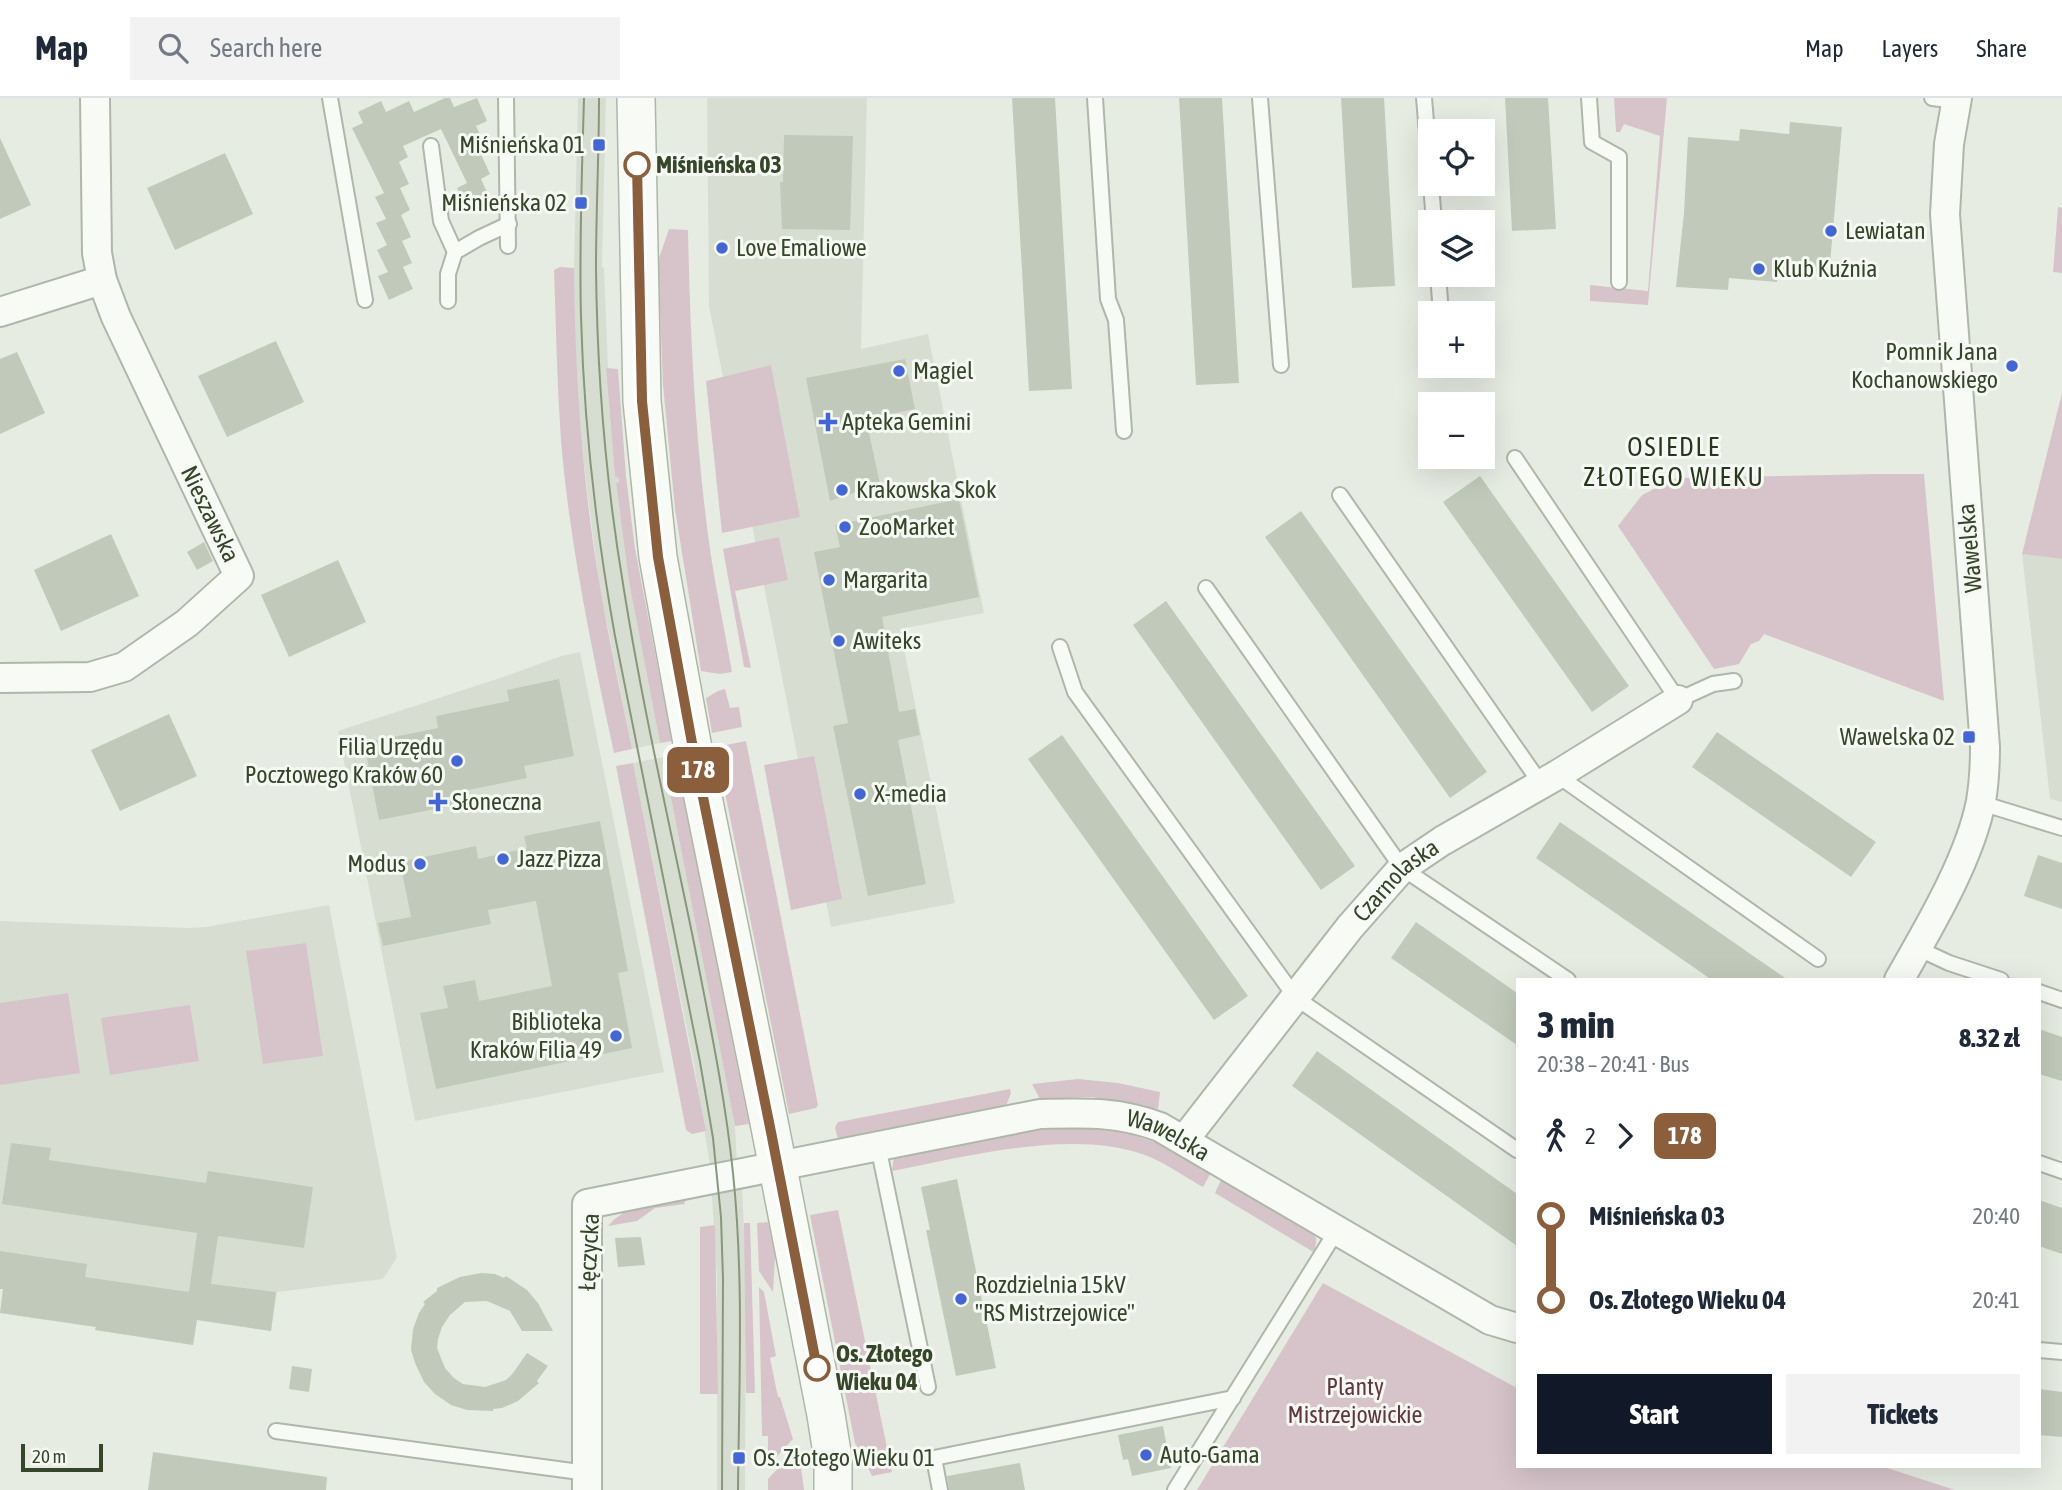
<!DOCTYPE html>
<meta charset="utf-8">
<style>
body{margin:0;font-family:"Asap Condensed",sans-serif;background:#f2f2f3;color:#1f2937;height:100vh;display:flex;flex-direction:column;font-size:26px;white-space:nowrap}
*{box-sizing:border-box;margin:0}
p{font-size:23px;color:#747a83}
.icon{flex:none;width:38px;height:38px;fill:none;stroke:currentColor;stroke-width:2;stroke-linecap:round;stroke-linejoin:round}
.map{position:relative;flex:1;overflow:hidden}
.panel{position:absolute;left:1516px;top:880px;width:525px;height:490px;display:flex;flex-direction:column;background:#fff;border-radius:0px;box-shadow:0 7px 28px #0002}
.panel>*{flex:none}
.badge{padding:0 14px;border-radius:10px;font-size:24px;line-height:46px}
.controls{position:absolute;left:1418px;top:21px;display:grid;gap:14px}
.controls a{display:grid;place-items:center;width:77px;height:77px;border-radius:0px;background:#fff;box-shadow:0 7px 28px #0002;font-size:35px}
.scale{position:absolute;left:21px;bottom:18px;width:82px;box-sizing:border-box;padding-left:7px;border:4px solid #36462a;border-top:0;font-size:19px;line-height:24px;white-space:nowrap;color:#36462a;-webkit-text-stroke:5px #f6f9f3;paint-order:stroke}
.map>.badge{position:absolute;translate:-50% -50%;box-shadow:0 0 0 4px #fff}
.legs{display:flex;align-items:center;gap:10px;height:77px;padding:0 21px;font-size:23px}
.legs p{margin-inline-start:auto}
.head{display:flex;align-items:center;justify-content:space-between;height:119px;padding:0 21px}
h1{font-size:38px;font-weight:800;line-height:52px}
.primary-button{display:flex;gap:14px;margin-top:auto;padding:14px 21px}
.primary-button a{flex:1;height:80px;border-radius:0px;background:#111827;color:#fff;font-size:28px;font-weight:800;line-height:80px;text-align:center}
.primary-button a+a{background:#f2f2f3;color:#1f2937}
ul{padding:0 21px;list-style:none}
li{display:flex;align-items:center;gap:24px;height:84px;font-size:26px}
li i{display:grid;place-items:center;width:10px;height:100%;margin:0 9px;background:currentColor}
li i::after{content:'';width:18px;height:18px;margin:-9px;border:5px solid;border-radius:50%;background:#fff}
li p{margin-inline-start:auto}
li:first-child i{background:linear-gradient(#0000 50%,currentColor 0)}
li:last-child i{background:linear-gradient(currentColor 50%,#0000 0)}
header{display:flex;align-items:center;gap:42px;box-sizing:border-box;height:98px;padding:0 35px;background:#fff;border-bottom:2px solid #e0e1e3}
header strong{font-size:33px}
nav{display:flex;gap:38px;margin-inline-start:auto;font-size:24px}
.search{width:490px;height:63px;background:#f2f2f3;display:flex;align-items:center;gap:18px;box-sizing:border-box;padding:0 24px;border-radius:0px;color:#747a83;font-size:26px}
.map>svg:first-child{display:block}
</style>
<header>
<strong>Map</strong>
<div class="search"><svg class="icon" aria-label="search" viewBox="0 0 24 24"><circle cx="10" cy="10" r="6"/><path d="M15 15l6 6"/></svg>Search here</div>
<nav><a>Map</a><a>Layers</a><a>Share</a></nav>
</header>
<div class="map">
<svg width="2062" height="1392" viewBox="0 0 2062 1392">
<rect width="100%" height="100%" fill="#e7ece3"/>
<!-- built -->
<g fill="#d7ded1">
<path d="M 578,0 L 606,0 L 602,169 L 604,169 L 608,270 L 606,270 L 615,379 L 618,379 L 619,385 L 616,385 L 629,484 L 660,645 L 632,651 L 599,486 L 581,343 L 574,227 L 574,170 Z"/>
<path d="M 707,0 L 867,0 L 861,251 L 928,236 L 984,515 L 900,531 L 955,805 L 831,829 L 709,208 Z"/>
<path d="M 2022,456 L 2062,461 L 2062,704 L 2050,701 Z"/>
<path d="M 580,554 L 664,974 L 415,1023 L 338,633 L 503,579 L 561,558 Z"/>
<path d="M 663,659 L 735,1028 L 738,1087 L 742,1088 L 743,1108 L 746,1179 L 745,1392 L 717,1392 L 717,1181 L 710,1068 L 694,966 L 633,665 Z"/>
<path d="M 329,807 L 395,1150 L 397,1160 L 383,1181 L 277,1194 L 271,1233 L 197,1222 L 193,1247 L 95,1232 L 96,1229 L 0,1215 L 3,1191 L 0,1191 L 0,823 L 189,830 L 206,829 Z"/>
</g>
<!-- green -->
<g fill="#d6c4ca">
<path d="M 1614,0 L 1667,0 L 1648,207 L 1590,203 L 1590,187 L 1648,193 L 1660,38 L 1624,26 L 1620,34 L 1616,34 Z"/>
<path d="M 2058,109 L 2062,110 L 2062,175 L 2053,174 Z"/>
<path d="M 669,131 L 688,132 C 690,234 695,336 708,437 C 714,483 724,528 732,574 L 720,576 L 701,573 L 675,411 L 663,287 L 658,163 Z"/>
<path d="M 560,169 L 574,170 C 575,277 582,383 600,489 C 609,543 621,597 632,651 L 614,655 C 592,552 570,448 561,343 C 557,286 556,229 554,172 Z"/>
<path d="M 771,267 L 800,419 L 722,435 L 706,283 Z"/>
<path d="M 606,270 L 618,271 L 626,378 L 635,451 L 672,643 L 660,645 L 629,484 L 616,385 L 619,384 L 618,379 L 615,379 Z"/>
<path d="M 2062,295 L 2062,461 L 2022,456 Z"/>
<path d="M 1876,376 L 1924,376 L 1944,603 L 1764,536 L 1759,543 L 1751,546 L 1739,566 L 1714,571 L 1618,428 L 1642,397 L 1676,380 Z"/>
<path d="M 779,439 L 788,482 L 735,493 L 751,570 L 744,569 L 723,451 Z"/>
<path d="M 725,591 L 730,610 L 739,609 L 742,629 L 712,635 L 706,600 L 718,593 Z"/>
<path d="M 746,643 L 818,1007 L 816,1010 L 789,1016 L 716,649 Z"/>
<path d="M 675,657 L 749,1026 L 735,1028 L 663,659 Z"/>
<path d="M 814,658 L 842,801 L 791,812 L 764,667 Z"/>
<path d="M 633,665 L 706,1033 L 692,1036 L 686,1032 L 616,668 Z"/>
<path d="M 306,845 L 323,958 L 263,966 L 246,853 Z"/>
<path d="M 68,895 L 80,975 L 0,987 L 0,905 Z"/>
<path d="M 190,907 L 199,963 L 110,977 L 101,920 Z"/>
<path d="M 1078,981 L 1118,985 L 1160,994 L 1158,1011 L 1092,999 L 1040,1001 L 1032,986 Z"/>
<path d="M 1010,991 L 1011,995 L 1006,1008 L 838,1042 L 835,1029 L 838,1024 Z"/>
<path d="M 1074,1030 L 1115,1031 L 1160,1046 L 1212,1073 L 1203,1089 C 1183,1078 1163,1063 1142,1056 C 1070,1031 965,1059 892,1073 L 894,1058 L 957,1042 L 1027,1033 Z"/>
<path d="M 1222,1080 L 1311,1133 L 1316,1140 L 1315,1155 L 1215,1095 Z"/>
<path d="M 684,1098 L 685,1106 L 655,1110 L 637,1123 L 608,1128 C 628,1105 656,1104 684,1098 Z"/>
<path d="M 838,1112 L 892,1374 L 872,1378 L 855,1345 L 810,1117 Z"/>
<path d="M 768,1124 L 775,1158 L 773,1194 L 759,1173 L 757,1125 Z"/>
<path d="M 744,1125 L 750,1125 L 755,1295 L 746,1295 Z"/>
<path d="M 715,1127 L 718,1296 L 700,1296 L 700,1129 Z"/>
<path d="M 1323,1185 L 1517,1290 L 1517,1368 L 1884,1369 L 1955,1392 L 1197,1392 Z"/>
<path d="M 759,1189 L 764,1194 L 776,1258 L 770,1260 L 778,1299 L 780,1299 L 793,1341 L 768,1368 L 768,1338 L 762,1338 Z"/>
<path d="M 794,1353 L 799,1353 L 804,1392 L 768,1392 L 768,1381 Z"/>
</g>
<!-- building -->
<g fill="#c1caba">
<path d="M 445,0 L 450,0 L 454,9 L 477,0 L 487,23 L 476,28 L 487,51 L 480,54 L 490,76 L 481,81 L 491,103 L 468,113 L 457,90 L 467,85 L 441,31 L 403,48 L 408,59 L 399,64 L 409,86 L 400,90 L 410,112 L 401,117 L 411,139 L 402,143 L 412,165 L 403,169 L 413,191 L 389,202 L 378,178 L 388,174 L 377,152 L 387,147 L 376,125 L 386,121 L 375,99 L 384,95 L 352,30 L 363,25 L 358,14 L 381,3 L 386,14 L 409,3 L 414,14 Z"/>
<path d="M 1012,0 L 1055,0 L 1072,291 L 1029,293 Z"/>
<path d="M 1179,0 L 1222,0 L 1239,285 L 1196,287 Z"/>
<path d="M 1341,0 L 1384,0 L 1395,188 L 1352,190 Z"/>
<path d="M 1505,0 L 1548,0 L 1556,131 L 1512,133 Z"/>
<path d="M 1790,24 L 1842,29 L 1829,177 L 1778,172 L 1777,184 L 1729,180 L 1728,192 L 1676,189 L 1684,115 L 1688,39 L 1739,43 L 1740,31 L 1789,36 Z"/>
<path d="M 784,37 L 853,38 L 850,132 L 782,131 L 780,84 L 783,84 Z"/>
<path d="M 0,40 L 31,107 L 0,121 Z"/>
<path d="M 225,55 L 253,116 L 175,152 L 147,90 Z"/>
<path d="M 276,243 L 304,304 L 227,339 L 198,278 Z"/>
<path d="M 17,254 L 45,315 L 0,336 L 0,261 Z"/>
<path d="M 905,261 L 915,311 L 866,321 L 880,386 L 830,403 L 806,280 Z"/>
<path d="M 1480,378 L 1629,588 L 1592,614 L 1443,404 Z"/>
<path d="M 959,401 L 979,499 L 882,519 L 899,614 L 915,611 L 920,637 L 898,642 L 926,786 L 868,798 L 833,628 L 848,625 L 814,454 L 840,449 L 835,427 Z"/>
<path d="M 1301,413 L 1487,674 L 1450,700 L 1265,439 Z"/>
<path d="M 111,436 L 139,498 L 61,533 L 34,472 Z"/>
<path d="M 204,444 L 213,463 L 197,472 L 187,454 Z"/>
<path d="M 338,462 L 366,524 L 289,559 L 261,497 Z"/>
<path d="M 1166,503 L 1355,768 L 1321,792 L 1133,527 Z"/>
<path d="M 559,581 L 574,658 L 524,668 L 527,680 L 454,695 L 456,707 L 379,722 L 364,645 L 438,630 L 436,618 L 509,603 L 507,592 Z"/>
<path d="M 169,616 L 197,678 L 120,713 L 91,652 Z"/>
<path d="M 1717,634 L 1876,744 L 1851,779 L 1692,669 Z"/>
<path d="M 1062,637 L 1248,898 L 1214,922 L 1028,661 Z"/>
<path d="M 600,723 L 628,873 L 618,875 L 632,950 L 436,991 L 420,915 L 448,910 L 443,888 L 475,882 L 479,903 L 552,888 L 536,803 L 488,812 L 491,826 L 383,848 L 378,825 L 411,819 L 400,764 L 476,748 L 478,761 L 527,750 L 524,738 Z"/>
<path d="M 1560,724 L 1608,757 L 1788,882 L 1712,882 L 1536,760 Z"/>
<path d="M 2038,757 L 2062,765 L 2062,811 L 2024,798 Z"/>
<path d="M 1416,824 L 1517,895 L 1517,947 L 1391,860 Z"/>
<path d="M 2039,931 L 2062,939 L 2062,983 L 2039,976 Z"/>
<path d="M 1317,953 L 1517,1096 L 1517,1148 L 1292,988 Z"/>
<path d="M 11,1045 L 51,1050 L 49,1062 L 206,1085 L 208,1073 L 313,1089 L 304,1150 L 218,1138 L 211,1186 L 276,1194 L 271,1233 L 197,1222 L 193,1247 L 95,1232 L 96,1229 L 0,1215 L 3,1191 L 0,1191 L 0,1153 L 87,1166 L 85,1179 L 189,1194 L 197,1135 L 2,1106 Z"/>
<path d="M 957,1081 L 996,1270 L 956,1278 L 926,1132 L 930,1132 L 921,1089 Z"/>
<path d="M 2039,1102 L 2062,1110 L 2062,1156 L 2039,1148 Z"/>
<path d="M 641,1139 L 645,1167 L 618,1169 L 615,1140 Z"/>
<path d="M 481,1175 L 495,1176 L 504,1180 L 506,1178 L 527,1192 L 538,1205 L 553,1233 L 522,1233 L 510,1213 L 487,1203 L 465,1204 L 450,1217 L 442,1229 L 438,1241 L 437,1250 L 445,1270 L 454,1280 L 463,1286 L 485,1289 L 506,1282 L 513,1275 L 527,1255 L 548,1268 L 537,1283 L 539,1285 L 518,1303 L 502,1310 L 493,1311 L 493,1313 L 467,1312 L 451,1307 L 435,1296 L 424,1284 L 415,1265 L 411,1252 L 413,1231 L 419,1215 L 425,1206 L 423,1204 L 437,1193 L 437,1190 L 460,1179 Z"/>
<path d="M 292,1268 L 312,1271 L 309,1294 L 289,1291 Z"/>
<path d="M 2039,1291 L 2062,1294 L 2062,1339 L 2039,1337 Z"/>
<path d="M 1163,1328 L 1171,1370 L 1132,1378 L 1128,1361 L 1123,1362 L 1118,1337 Z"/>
<path d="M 153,1354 L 327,1379 L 326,1392 L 148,1392 Z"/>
<path d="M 1020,1365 L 1025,1392 L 949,1392 L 947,1378 Z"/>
</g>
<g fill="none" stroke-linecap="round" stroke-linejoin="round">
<defs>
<g id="service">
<path d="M 330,0 L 365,202"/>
<path d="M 506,0 L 508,148"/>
<path d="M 1095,0 L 1108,201 L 1116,222 L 1124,333"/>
<path d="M 1260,0 L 1281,267"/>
<path d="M 1424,0 L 1430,70"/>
<path d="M 1589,0 L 1592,44 L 1619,59 L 1619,184"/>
<path d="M 1932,0 L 1957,3"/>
<path d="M 431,48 L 441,123 L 455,154"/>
<path d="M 1431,86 L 1434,124"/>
<path d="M 1438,177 L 1441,215"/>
<path d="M 448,203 L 448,176 L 455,154 L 479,140 L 509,126"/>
<path d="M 1515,360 L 1678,602 L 1713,586 L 1734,583"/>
<path d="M 1340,397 L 1541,686"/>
<path d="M 1206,490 L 1402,770 L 1568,882"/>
<path d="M 1060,549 L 1075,594 L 1296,900 L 1517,1052"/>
<path d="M 1557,677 L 1818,861"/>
<path d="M 1981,705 L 2062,730"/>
<path d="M 1917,850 L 1949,865 L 2001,882"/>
<path d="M 2039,894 L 2062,902"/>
<path d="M 878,1048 L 928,1289"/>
<path d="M 2039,1065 L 2062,1073"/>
<path d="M 2039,1252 L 2062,1254"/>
<path d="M 276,1333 L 587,1375"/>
<path d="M 940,1392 L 934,1360 L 1233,1300"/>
<path d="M 1175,1392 L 1337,1132"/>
</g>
<g id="minor">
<path d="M 0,214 L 102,182"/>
<path d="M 0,580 L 90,579 L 124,569 L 187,525 L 239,478 L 116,219 L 102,182 L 97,155 L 95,0"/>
<path d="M 1899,882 C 1928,831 1970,761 1981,703 C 1984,685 1985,667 1985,649 L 1945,116 L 1949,46 L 1957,0"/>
<path id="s1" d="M 1184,1042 L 1350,829 L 1402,770 L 1442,743 L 1557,677 L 1678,602"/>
<path id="s2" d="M 587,1392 L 587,1106 L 1040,1016 C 1085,1015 1117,1013 1160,1029 L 1490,1222 L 1517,1230"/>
</g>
<path id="tertiary" d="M 636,0 L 642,303 L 658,459 L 692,645 L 770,1029 L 826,1317 L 833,1361 L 833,1392"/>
</defs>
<!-- service casing -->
<use href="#service" stroke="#aeb7a8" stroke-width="18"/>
<!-- minor casing -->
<use href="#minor" stroke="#aeb7a8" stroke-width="32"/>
<!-- tertiary casing -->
<use href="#tertiary" stroke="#aeb7a8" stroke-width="40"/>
<!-- service -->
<use href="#service" stroke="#f8faf6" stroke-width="14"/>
<!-- minor -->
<use href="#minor" stroke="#f8faf6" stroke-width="28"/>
<!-- tertiary -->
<use href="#tertiary" stroke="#f8faf6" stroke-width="37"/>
<!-- tram -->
<g stroke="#88977b" stroke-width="2">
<path d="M 584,0 C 582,73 579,146 581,219 C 584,327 596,433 615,538 L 700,964 L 713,1040 L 721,1119 L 723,1181 L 722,1392"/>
<path d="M 599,0 C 599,56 596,113 596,169 C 597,277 606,386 624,492 C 643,611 670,728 694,845 C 709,922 725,997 733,1075 C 744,1180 739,1286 738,1392"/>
</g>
</g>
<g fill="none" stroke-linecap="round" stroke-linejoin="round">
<defs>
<path id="line-1" d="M 637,67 L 642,303 L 658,459 L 692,645 L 770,1029 L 817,1270"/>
</defs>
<!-- line-1 casing -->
<use href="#line-1" stroke="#fff" stroke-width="16"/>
<!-- line-1 -->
<use href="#line-1" stroke="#8b5e3c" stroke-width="10"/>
</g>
<!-- markers -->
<g fill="#4366d7" stroke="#f6f9f3" stroke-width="2.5">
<rect x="592" y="40" width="14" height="14" rx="3.5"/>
<rect x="574" y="98" width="14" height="14" rx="3.5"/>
<circle cx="1831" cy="133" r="7"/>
<circle cx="722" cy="150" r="7"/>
<circle cx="1759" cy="171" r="7"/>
<circle cx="2012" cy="268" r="7"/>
<circle cx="899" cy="273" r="7"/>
<path d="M824.5 313.5h7v7h7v7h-7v7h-7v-7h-7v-7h7z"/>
<circle cx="842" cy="392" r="7"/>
<circle cx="845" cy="429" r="7"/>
<circle cx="829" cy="482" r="7"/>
<circle cx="839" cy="543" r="7"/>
<rect x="1962" y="632" width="14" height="14" rx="3.5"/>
<circle cx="457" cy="663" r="7"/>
<circle cx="860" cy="696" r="7"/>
<path d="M434.5 693.5h7v7h7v7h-7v7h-7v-7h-7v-7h7z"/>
<circle cx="503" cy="761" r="7"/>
<circle cx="420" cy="766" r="7"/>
<circle cx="616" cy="938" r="7"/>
<circle cx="961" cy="1201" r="7"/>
<circle cx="1146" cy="1357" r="7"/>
<rect x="732" y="1353" width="14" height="14" rx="3.5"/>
</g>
<g fill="#fff" stroke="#8b5e3c" stroke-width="3.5">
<circle cx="637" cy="67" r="12"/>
<circle cx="817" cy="1270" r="12"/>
</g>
<g text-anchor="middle" stroke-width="6" stroke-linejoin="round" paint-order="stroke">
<!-- poi labels -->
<g font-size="24" fill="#36462a" stroke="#f6f9f3" text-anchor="start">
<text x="585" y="55" text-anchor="end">Miśnieńska 01</text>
<text x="567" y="113" text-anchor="end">Miśnieńska 02</text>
<text x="1845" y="141">Lewiatan</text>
<text x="736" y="158">Love Emaliowe</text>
<text x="1773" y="179">Klub Kuźnia</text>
<text x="1998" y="262" text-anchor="end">Pomnik Jana<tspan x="1998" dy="28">Kochanowskiego</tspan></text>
<text x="913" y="281">Magiel</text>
<text x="842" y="332">Apteka Gemini</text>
<text x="856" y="400">Krakowska Skok</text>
<text x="859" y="437">ZooMarket</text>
<text x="843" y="490">Margarita</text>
<text x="853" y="551">Awiteks</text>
<text x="1955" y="647" text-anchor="end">Wawelska 02</text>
<text x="443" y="657" text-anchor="end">Filia Urzędu<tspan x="443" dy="28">Pocztowego Kraków 60</tspan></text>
<text x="874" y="704">X-media</text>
<text x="452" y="712">Słoneczna</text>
<text x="517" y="769">Jazz Pizza</text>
<text x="406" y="774" text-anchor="end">Modus</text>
<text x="602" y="932" text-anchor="end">Biblioteka<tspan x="602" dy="28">Kraków Filia 49</tspan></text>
<text x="975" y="1195">Rozdzielnia 15kV<tspan x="975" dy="28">"RS Mistrzejowice"</tspan></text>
<text x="1160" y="1365">Auto-Gama</text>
<text x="753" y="1368">Os. Złotego Wieku 01</text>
</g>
<!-- stop labels -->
<g font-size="24" font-weight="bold" fill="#36462a" stroke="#f6f9f3" text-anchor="start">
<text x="656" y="75">Miśnieńska 03</text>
<text x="836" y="1264">Os. Złotego<tspan x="836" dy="28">Wieku 04</tspan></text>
</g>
<!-- street labels -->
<g font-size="24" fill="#36462a" stroke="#f6f9f3">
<text transform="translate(210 416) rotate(64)" y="8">Nieszawska</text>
<text transform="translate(1970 450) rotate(-95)" y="8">Wawelska</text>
<text dy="8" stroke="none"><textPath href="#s1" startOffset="336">Czarnolaska</textPath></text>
<text dy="8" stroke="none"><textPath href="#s2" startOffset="880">Wawelska</textPath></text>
<text transform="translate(589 1154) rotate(-87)" y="8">Łęczycka</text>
</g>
<!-- park labels -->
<g font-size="24" fill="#623642" stroke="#f6f9f3">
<text x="1355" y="1297">Planty<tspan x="1355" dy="28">Mistrzejowickie</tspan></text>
</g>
<!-- neighbourhood labels -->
<g font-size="26" letter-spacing="2" fill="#27371c" stroke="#f6f9f3">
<text x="1674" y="358">OSIEDLE<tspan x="1674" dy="30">ZŁOTEGO WIEKU</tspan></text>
</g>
</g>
</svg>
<div class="controls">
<a><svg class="icon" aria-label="locate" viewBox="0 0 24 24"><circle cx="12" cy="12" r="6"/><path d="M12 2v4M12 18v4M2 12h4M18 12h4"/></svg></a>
<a><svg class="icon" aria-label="layers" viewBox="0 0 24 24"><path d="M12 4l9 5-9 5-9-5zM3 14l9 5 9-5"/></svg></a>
<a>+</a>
<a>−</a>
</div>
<div class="scale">20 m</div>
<b class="badge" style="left:698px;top:672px;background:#8b5e3c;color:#fff">178</b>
<section class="panel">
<div class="head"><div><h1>3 min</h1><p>20:38 – 20:41 · Bus</p></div><b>8.32 zł</b></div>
<div class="legs"><svg class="icon" aria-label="walk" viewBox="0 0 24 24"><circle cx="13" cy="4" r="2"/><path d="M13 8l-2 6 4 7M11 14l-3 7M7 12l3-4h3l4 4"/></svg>2<svg class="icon" aria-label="forward" viewBox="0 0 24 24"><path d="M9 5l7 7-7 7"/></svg><b class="badge" style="background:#8b5e3c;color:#fff">178</b></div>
<ul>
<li><i style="color:#8b5e3c"></i><b>Miśnieńska 03</b><p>20:40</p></li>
<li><i style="color:#8b5e3c"></i><b>Os. Złotego Wieku 04</b><p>20:41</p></li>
</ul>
<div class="primary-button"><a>Start</a><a>Tickets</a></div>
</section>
</div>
